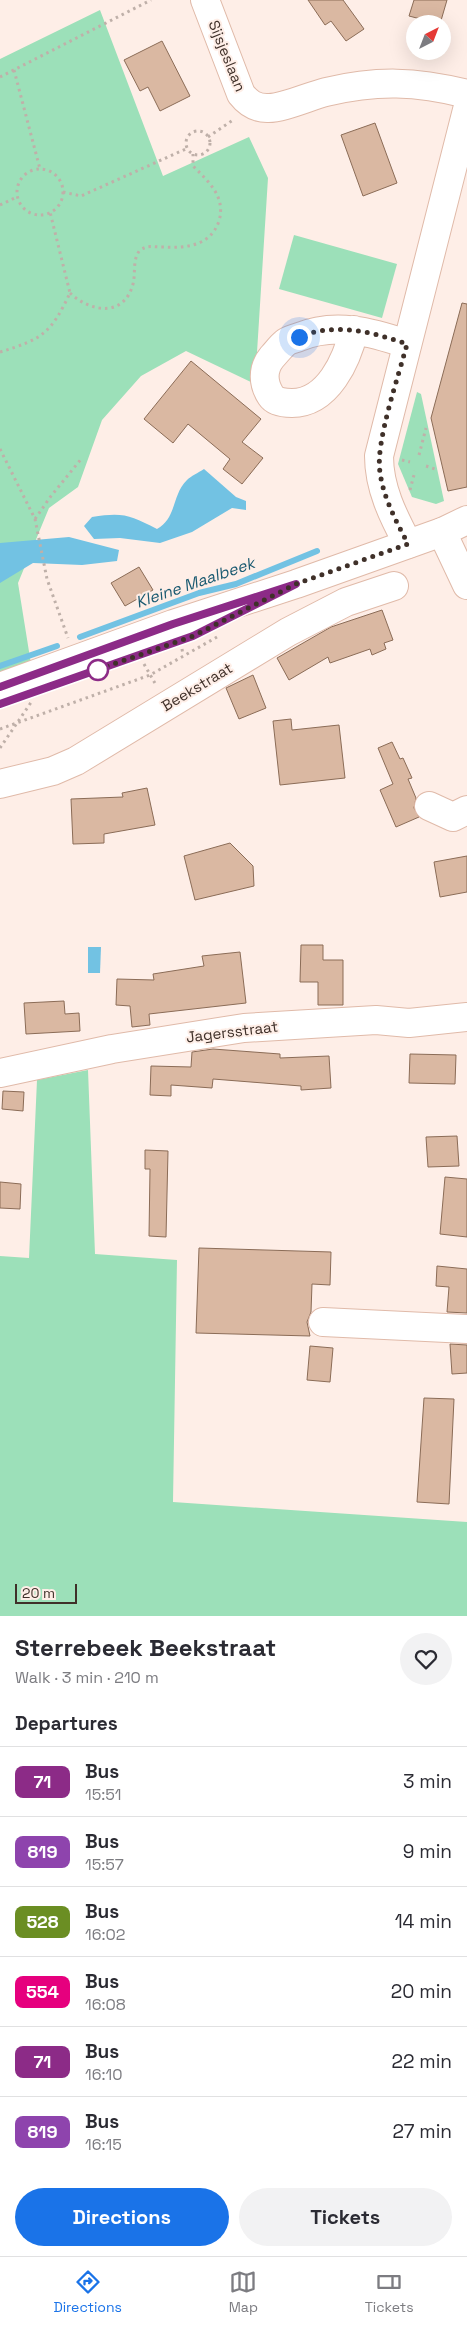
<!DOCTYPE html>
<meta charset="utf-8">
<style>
body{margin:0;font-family:"Space Grotesk",sans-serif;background:#f2f2f3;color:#2b2b33;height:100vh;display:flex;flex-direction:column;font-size:19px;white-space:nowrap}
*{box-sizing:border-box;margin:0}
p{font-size:16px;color:#7c7c81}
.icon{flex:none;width:28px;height:28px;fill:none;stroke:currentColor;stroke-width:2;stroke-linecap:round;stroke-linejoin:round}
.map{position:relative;height:1616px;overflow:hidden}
.details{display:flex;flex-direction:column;background:#fff;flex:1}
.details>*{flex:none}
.badge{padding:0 10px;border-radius:8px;font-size:18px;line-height:32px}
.needle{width:32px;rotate:42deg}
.controls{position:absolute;left:406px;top:15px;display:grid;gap:10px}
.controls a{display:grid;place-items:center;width:45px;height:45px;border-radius:50%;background:#fff;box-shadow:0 5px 20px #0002;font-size:25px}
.scale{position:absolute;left:15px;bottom:12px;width:62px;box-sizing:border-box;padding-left:5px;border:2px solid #3f3029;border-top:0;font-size:14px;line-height:18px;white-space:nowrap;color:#3f3029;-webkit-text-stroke:4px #feeee7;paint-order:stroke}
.you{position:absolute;width:25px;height:25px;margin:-12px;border:4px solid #fff;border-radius:50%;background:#1a73e8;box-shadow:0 0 0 8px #1a73e833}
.map>.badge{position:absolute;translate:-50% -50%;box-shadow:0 0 0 2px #fff}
h2{padding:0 15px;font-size:19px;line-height:45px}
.round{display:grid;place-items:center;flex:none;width:52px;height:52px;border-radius:26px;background:#f2f2f3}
.summary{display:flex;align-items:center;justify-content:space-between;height:85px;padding:0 15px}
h1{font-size:24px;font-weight:700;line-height:38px}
.action{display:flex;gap:10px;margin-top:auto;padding:10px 15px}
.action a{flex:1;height:58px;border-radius:30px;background:#1a73e8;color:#fff;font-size:20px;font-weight:700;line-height:58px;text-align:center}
.action a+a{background:#f2f2f3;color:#2b2b33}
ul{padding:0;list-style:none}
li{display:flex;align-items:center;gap:15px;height:70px;padding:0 15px;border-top:1px solid #e1e1e2}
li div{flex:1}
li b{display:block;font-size:19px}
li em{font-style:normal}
li .badge{min-width:55px;font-weight:700;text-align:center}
.tabs{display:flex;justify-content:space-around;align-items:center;height:70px;border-top:1px solid #e1e1e2;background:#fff;font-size:14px;color:#7c7c81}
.tabs a{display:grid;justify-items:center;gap:2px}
.tabs .current{color:#1a73e8}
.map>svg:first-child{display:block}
</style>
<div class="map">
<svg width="467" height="1616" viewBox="0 0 467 1616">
<rect width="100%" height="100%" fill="#feeee7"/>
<!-- green -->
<g fill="#9ce0b9">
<path d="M 100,10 L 163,176 L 249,137 L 268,178 L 255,384 L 186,351 L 141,376 L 102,420 L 78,487 L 49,508 L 18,583 L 31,664 L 0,677 L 0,59 Z"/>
<path d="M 294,235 L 397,264 L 382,318 L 279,289 Z"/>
<path d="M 417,392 L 421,394 L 444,501 L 436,504 L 412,497 L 398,464 Z"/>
<path d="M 88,1070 L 95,1254 L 177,1260 L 173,1502 L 467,1522 L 467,1616 L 0,1616 L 0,1256 L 29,1258 L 37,1080 Z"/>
</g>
<!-- water -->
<g fill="#72c2e3">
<path d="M 204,469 L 236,497 L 246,501 L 246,510 L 232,508 L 192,532 L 160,543 L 120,538 L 94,539 L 84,526 L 92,517 C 123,512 130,515 157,529 C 177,518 172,494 187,480 C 191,476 198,473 204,469 Z"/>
<path d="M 69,537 L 119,550 L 117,561 L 82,565 L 33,563 L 0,583 L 0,543 Z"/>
<path d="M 88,947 L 101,947 L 100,973 L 88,973 Z"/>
</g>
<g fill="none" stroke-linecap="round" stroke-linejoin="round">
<!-- stream -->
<g stroke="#72c2e3" stroke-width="6">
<path d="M 80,637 L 199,593 L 236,584 L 317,551"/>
<path d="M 0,666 L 57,646"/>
</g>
</g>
<!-- building -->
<g fill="#dab8a2" stroke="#8b6c57">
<path d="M 308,0 L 343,0 L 364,29 L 346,41 L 331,21 L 325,25 Z"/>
<path d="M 414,0 L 447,0 L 440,24 L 409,16 Z"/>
<path d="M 162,41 L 190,96 L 160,111 L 148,87 L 140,91 L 124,60 Z"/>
<path d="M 375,123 L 397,183 L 363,196 L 341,135 Z"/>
<path d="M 462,303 L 467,304 L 467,487 L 448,491 L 431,418 Z"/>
<path d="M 191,361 L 261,419 L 242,442 L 263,458 L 242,484 L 223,469 L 230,459 L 188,424 L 173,443 L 144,419 Z"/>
<path d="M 139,567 L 153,590 L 125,606 L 111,583 Z"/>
<path d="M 382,610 L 393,640 L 384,643 L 386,649 L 372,655 L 370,649 L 330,663 L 328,657 L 289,680 L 277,658 L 331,627 Z"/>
<path d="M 253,675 L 266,708 L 239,719 L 226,688 Z"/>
<path d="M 291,719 L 292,730 L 339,725 L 345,778 L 280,785 L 273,721 Z"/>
<path d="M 392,742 L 400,759 L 403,758 L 412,778 L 408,779 L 416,798 L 414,808 L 419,817 L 396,827 L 380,790 L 393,784 L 378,748 Z"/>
<path d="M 147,788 L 155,825 L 104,834 L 104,843 L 73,844 L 71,799 L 123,797 L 122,793 Z"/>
<path d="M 230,843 L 253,866 L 254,886 L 195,900 L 184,856 Z"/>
<path d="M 467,856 L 467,892 L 440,897 L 434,862 Z"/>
<path d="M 301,945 L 323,945 L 323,960 L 343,960 L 343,1005 L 318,1005 L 318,982 L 300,982 Z"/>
<path d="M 240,952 L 246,1003 L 149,1014 L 150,1025 L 132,1027 L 130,1006 L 116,1005 L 117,979 L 154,980 L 153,974 L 204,966 L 202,956 Z"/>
<path d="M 64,1001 L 65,1014 L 79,1013 L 80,1031 L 26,1034 L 24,1003 Z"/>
<path d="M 213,1049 L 280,1054 L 280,1058 L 329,1056 L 331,1088 L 301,1090 L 301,1086 L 213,1079 L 212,1088 L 171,1085 L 171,1096 L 150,1095 L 151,1066 L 191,1067 L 192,1052 Z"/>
<path d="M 410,1054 L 456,1055 L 455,1084 L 409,1083 Z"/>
<path d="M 3,1091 L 24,1092 L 23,1111 L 2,1109 Z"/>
<path d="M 457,1136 L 459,1166 L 428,1167 L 426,1137 Z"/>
<path d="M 145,1150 L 168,1151 L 166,1237 L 149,1236 L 150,1169 L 145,1169 Z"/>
<path d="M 445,1177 L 467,1179 L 467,1237 L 440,1234 Z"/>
<path d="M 0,1182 L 21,1184 L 20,1209 L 0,1208 Z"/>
<path d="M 199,1248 L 331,1252 L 330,1285 L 312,1284 L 311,1312 L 307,1322 L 310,1336 L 196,1333 Z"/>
<path d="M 437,1266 L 467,1269 L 467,1313 L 447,1312 L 449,1287 L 436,1286 Z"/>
<path d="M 450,1344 L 467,1345 L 467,1373 L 452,1374 Z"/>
<path d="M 310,1346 L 333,1348 L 330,1382 L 307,1380 Z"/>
<path d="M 424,1398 L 454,1399 L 449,1504 L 417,1502 Z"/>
</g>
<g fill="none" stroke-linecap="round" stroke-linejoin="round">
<defs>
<g id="minor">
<path d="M 205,0 L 241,94 C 248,103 255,108 267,108 C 281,109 310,96 326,92 C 377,80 416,81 467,94"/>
<path d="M 354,330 C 347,360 328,403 292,403 C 285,403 275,402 271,396 C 263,384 262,369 272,357 C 276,353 280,347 285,343 C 288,340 294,339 299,337 C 335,322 371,332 407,344"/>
<path d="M 442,532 L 467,585"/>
<path d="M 408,544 C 393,516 379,488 379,456 L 467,110"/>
<path d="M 0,784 L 53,771 L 76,761 L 288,632 L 346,602 L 394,586"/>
<path d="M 429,806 L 453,817 L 467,810"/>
<path d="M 0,1073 L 112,1049 L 244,1028 L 376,1020 L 409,1023 L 467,1017"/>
<path d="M 323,1322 L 467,1329"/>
</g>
<path id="major" d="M 0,687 L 173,624 L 296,584 L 442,532 L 467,520"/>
</defs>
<!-- minor casing -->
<use href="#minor" stroke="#e0baa9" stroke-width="30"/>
<!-- major casing -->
<use href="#major" stroke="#e0baa9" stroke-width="30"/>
<!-- path -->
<g stroke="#bfb0a9" stroke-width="3" stroke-dasharray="2.5 4" stroke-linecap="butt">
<path d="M 14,70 L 40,169"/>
<path d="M 0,77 L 151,0"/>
<circle cx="198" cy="143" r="12"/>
<path d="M 208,137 L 233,120"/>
<circle cx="40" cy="192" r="23"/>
<path d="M 63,192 L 81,196 L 188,148"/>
<path d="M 0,205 L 17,197"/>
<path d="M 70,293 C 90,312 124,318 133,284 C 136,272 132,260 140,250 C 148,245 153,247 162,247 C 185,248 210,247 219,221 C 226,197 209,182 193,166 L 193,154"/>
<path d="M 0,352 C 43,339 51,333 70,293 L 50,212"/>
<path d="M 0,449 L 35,519 L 47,579 L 68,638"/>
<path d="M 419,455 L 426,428"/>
<path d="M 402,460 L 410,462"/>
<path d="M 426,466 L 435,469"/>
<path d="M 410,490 L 415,471"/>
<path d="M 35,519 L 51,496 L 82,458"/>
<path d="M 182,649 L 183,655"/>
<path d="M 144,664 L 156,685"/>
<path d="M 0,729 L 150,675 L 217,637"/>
<path d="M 0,748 L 32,701"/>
</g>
<!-- minor -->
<use href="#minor" stroke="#fff" stroke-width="28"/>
<!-- major -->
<use href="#major" stroke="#fff" stroke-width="28"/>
</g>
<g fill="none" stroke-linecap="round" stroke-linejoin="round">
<defs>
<path id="line" d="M 0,687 L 173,624 L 296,584 L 193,636 L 0,704"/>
</defs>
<!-- line casing -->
<use href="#line" stroke="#fff" stroke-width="11"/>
<!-- line -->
<use href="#line" stroke="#8c2b87" stroke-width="8"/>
<!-- walk -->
<path stroke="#3f3029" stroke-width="5" stroke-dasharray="0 9" d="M 98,670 L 94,671 L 193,636 L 296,584 L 408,544 C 396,521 383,497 380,472 C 375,443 399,375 407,344 C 372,332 335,322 299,337"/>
</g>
<!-- markers -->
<circle fill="#fff" stroke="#8c2b87" stroke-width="2.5" cx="98" cy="670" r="10"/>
<g text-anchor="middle" stroke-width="4" stroke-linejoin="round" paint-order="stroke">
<!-- street labels -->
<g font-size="15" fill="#3f3029" stroke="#feeee7">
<text transform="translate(227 56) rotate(68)" y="5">Sijsjeslaan</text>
<text transform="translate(197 687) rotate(-31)" y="5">Beekstraat</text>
<text transform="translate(232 1032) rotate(-7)" y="5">Jagersstraat</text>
</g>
<!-- water labels -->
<g font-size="16" font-style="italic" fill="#195970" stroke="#feeee7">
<text transform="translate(195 582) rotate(-19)" y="6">Kleine Maalbeek</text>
</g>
</g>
</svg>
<div class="controls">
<a><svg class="needle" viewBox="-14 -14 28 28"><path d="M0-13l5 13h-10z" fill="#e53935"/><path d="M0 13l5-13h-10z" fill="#7c7c81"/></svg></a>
</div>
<div class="scale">20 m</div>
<div class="you" style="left:299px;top:337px"></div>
</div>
<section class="details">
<div class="summary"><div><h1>Sterrebeek Beekstraat</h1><p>Walk · 3 min · 210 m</p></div><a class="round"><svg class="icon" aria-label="heart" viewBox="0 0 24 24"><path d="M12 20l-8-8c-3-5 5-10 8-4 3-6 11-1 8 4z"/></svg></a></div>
<h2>Departures</h2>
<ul>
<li><span class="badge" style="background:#8c2b87;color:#fff">71</span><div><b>Bus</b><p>15:51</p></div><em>3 min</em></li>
<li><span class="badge" style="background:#8e44ad;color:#fff">819</span><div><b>Bus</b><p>15:57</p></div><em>9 min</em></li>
<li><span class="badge" style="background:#6b8e23;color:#fff">528</span><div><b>Bus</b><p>16:02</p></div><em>14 min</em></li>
<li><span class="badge" style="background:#e6007e;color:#fff">554</span><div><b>Bus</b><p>16:08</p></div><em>20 min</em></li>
<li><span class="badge" style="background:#8c2b87;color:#fff">71</span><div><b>Bus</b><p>16:10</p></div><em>22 min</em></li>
<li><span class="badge" style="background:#8e44ad;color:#fff">819</span><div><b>Bus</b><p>16:15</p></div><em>27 min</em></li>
</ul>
<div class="action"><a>Directions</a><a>Tickets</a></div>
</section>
<nav class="tabs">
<a class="current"><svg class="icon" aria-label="directions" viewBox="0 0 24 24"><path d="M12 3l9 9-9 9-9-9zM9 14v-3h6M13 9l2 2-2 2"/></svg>Directions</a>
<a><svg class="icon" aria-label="map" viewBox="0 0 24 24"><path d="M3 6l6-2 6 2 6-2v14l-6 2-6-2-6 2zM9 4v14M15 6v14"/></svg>Map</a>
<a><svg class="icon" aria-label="tickets" viewBox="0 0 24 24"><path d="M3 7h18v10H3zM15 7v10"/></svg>Tickets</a>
</nav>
